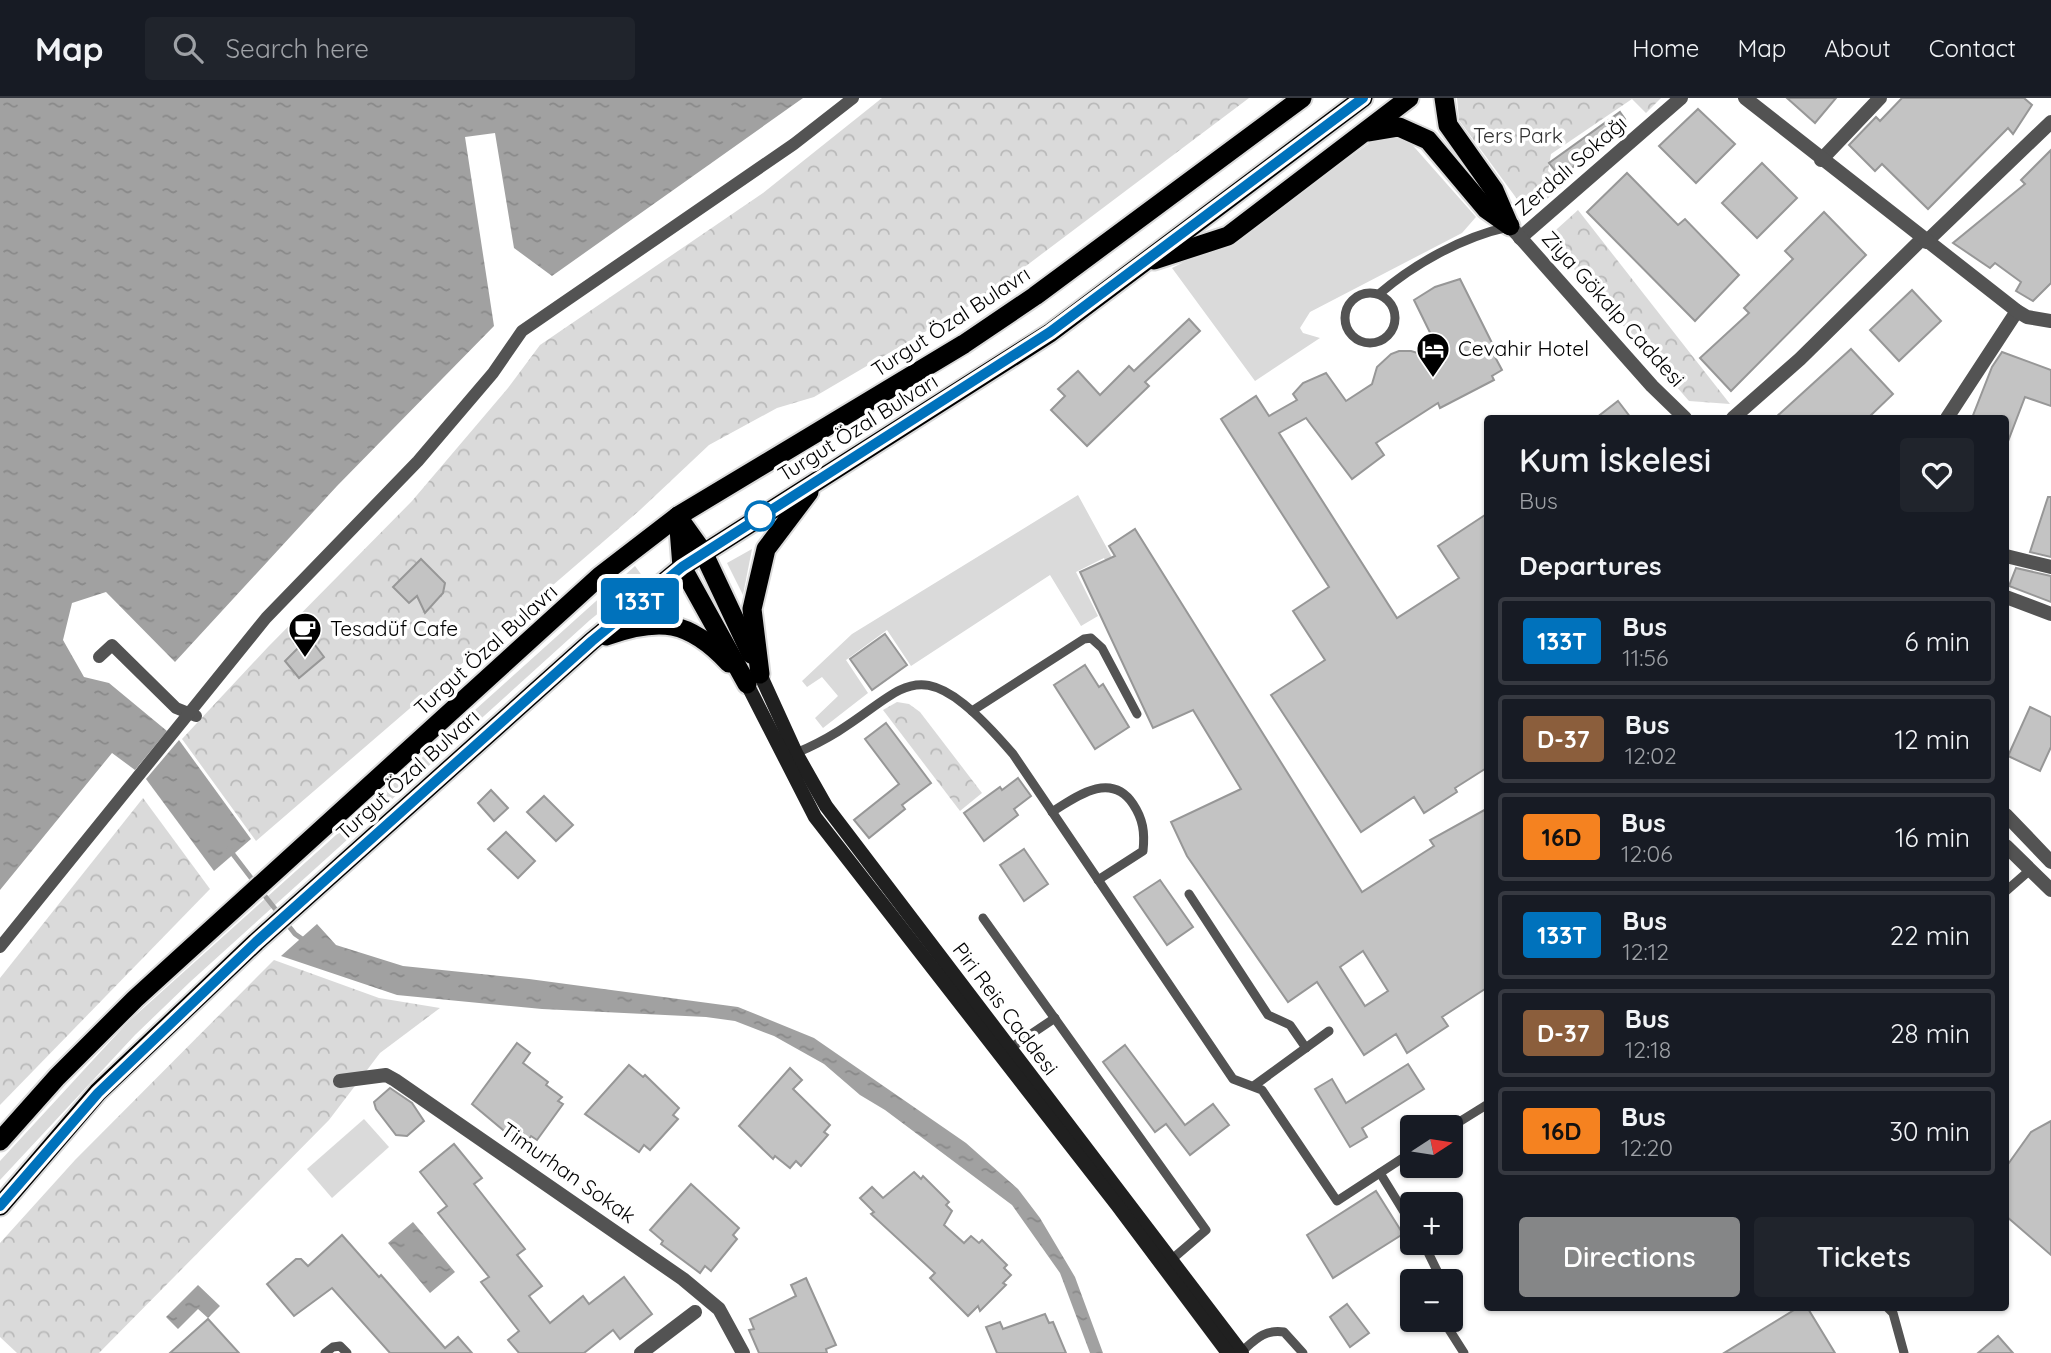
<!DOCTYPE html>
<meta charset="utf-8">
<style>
body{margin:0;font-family:Quicksand,sans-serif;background:#20242c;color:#f1f3f6;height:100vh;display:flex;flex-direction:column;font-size:26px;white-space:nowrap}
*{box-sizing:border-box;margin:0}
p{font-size:23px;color:#9ea1a6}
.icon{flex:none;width:38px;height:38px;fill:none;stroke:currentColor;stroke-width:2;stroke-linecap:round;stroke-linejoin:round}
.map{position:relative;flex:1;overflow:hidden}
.drawer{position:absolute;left:1484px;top:317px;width:525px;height:896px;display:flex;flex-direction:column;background:#171b24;border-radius:7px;box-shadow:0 2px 5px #0004}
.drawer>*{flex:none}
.badge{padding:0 14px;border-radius:5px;font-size:24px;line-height:46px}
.needle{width:46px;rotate:78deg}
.buttons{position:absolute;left:1400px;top:1017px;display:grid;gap:14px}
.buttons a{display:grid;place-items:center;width:63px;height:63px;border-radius:7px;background:#171b24;box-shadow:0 2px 5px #0004;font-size:35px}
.map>.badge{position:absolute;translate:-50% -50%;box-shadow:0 0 0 4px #fff}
h2{padding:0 35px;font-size:26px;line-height:63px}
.round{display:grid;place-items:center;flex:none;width:74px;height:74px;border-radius:7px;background:#20242c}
.head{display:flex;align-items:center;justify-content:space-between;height:119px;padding:0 35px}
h1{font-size:33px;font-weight:600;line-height:52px}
.cta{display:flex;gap:14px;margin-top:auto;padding:14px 35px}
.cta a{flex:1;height:80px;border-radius:7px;background:#858687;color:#fff;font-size:28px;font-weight:600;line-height:80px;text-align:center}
.cta a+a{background:#20242c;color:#f1f3f6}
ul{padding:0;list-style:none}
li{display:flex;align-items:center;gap:21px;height:88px;margin:0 14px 10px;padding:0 21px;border:4px solid #363941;border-radius:7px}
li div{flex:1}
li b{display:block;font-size:26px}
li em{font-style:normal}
li .badge{min-width:77px;font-weight:700;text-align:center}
header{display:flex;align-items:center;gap:42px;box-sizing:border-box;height:98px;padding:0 35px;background:#171b24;border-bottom:2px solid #363941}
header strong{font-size:33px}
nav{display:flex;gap:38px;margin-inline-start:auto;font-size:24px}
.search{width:490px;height:63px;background:#20242c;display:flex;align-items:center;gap:18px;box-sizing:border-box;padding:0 24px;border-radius:7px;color:#9ea1a6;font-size:26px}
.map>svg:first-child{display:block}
</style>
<header>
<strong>Map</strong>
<div class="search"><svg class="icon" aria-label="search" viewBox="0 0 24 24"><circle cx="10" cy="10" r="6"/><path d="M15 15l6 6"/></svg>Search here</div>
<nav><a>Home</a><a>Map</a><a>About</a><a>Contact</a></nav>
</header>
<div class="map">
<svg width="2051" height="1255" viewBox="0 0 2051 1255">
<defs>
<pattern id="forest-crowns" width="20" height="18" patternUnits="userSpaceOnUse" patternTransform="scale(1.75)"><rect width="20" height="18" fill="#dadada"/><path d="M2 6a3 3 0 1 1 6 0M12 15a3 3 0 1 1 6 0" fill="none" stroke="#b9b9b9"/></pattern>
<pattern id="water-ripples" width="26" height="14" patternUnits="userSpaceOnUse" patternTransform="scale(1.75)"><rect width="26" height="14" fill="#a1a1a1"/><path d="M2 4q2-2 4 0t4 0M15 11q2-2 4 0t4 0" fill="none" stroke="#898989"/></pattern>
</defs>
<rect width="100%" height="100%" fill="#fff"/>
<!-- grass -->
<g fill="#dadada">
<path d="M 1378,39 L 1408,42 L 1476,119 L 1462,135 L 1310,214 L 1300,230 L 1303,235 L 1320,240 L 1255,283 L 1172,170 L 1250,131 Z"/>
<path d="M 1078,397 L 1126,485 L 1119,487 L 1104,460 L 1076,474 L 1098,518 L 1081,528 L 1050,477 L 911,568 L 887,532 L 846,562 L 868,595 L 823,630 L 815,620 L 838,598 L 822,579 L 807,589 L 802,583 L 852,536 Z"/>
<path d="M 752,451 L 743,497 L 727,465 Z"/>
<path d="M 635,468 L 643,479 L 590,522 L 190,884 L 135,937 L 0,1082 L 0,1063 L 128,924 Z"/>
<path d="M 364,1021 L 389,1049 L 332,1100 L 307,1071 Z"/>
</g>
<!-- forest -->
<g fill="url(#forest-crowns)">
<path d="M 882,0 L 1249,0 L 986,198 L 814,299 L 777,310 L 709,347 L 640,412 L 256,743 L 182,641 L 268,549 L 412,403 L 508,290 L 540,247 L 763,95 Z"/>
<path d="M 1457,0 L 1661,0 L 1646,15 L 1632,1 L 1551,56 L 1548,73 L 1563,88 L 1528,116 L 1459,22 Z"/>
<path d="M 1578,112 L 1730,306 L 1689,303 L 1547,140 Z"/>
<path d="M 897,604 L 909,606 L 920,614 L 982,695 L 960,713 L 883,612 Z"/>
<path d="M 143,700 L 210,791 L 0,1007 L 0,880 Z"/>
<path d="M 274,862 L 379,900 L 440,910 L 380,955 L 329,1022 L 99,1255 L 17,1255 L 0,1239 L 0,1145 L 75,1062 Z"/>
</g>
<!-- water -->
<g fill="url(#water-ripples)">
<path d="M 0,0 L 803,0 L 552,178 L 514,150 L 495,35 L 465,39 L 494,228 L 337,388 L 175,564 L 106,494 L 72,505 L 63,542 L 84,579 L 109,585 L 167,633 L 135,672 L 112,655 L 0,792 Z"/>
<path d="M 179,642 L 251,741 L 214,773 L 146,681 Z"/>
<path d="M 317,826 L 336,847 L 403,868 L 529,881 L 738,909 L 814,940 L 966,1045 L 1018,1091 L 1040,1120 L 1075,1179 L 1103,1255 L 1090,1255 L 1060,1175 L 1012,1107 L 885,1012 L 860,997 L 824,966 L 774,938 L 735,923 L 706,919 L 542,911 L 397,897 L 281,858 Z"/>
<path d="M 413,1124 L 455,1174 L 430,1195 L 388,1145 Z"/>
<path d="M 198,1187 L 220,1208 L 208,1220 L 198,1211 L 178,1231 L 166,1219 Z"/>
</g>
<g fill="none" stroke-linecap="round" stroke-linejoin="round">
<!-- stream -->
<g stroke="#a1a1a1" stroke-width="5">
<path d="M 229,751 L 255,785"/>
<path d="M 261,793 L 295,836 L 305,843"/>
</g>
</g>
<!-- building -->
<g fill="#c3c3c3" stroke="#979797" stroke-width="2" fill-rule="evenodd">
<path d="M 1787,0 L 1836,0 L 1815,25 Z"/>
<path d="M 1902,0 L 2024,0 L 2032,7 L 2013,36 L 2008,30 L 1928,111 L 1882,66 L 1875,73 L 1849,47 L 1876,19 L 1880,23 Z"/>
<path d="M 1698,11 L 1735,46 L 1696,85 L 1659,48 Z"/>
<path d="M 1620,14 L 1625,21 L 1561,80 L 1549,65 Z"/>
<path d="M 2051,52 L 2051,185 L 2033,203 L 2016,193 L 2021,184 L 1995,165 L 1990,170 L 1953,145 L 2025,86 L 2021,82 Z"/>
<path d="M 1762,65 L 1797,100 L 1757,140 L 1722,105 Z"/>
<path d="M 1627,75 L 1678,127 L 1685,121 L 1739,177 L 1695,223 L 1587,114 Z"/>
<path d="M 1824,114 L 1866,157 L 1731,293 L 1700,260 L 1749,215 L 1744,210 L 1793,161 L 1785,153 Z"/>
<path d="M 1460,181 L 1497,255 L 1494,257 L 1502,272 L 1492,278 L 1494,282 L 1440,310 L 1438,305 L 1376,345 L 1384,357 L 1352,381 L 1306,320 L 1279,335 L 1397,520 L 1459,480 L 1438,448 L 1488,415 L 1488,669 L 1455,690 L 1457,694 L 1424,715 L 1414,699 L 1361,734 L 1271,597 L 1325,562 L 1293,513 L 1329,489 L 1221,321 L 1256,298 L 1269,318 L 1297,302 L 1293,296 L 1303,285 L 1326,275 L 1346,303 L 1372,286 L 1377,269 L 1391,256 L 1399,253 L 1411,253 L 1444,263 L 1414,202 L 1435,189 Z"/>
<path d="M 1912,192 L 1941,223 L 1899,263 L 1870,232 Z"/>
<path d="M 1189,221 L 1200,233 L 1145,284 L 1149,288 L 1087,348 L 1051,312 L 1065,298 L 1058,291 L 1078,273 L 1100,297 L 1129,268 L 1134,273 Z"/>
<path d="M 1851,251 L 1893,296 L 1868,320 L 1775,320 Z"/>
<path d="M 2002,254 L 2051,272 L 2051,308 L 2025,299 L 2007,346 L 2006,320 L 1972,320 L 1992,269 Z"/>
<path d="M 1618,303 L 1631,320 L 1596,320 Z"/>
<path d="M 2048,399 L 2051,399 L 2051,459 L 2030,454 Z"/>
<path d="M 1135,431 L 1362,794 L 1434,748 L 1430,742 L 1488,710 L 1488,889 L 1442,919 L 1448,928 L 1407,955 L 1396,936 L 1364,957 L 1317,884 L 1288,904 L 1187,758 L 1171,724 L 1241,691 L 1193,612 L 1153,630 L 1080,474 L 1115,458 L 1109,448 ZM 1363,853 L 1388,893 L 1365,908 L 1340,869 Z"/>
<path d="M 421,461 L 445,485 L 443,495 L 425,515 L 417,498 L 409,505 L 393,489 Z"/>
<path d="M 2016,470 L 2051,478 L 2051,504 L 2009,488 Z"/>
<path d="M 885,536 L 907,567 L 872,592 L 850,561 Z"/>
<path d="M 309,539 L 324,559 L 299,580 L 285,563 Z"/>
<path d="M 1085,567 L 1099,589 L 1103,586 L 1129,629 L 1095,651 L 1054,587 Z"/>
<path d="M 2030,609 L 2051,619 L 2051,649 L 2040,673 L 2008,658 Z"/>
<path d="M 886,625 L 931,685 L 902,707 L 905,711 L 869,740 L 854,722 L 899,686 L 865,641 Z"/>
<path d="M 1018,680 L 1031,698 L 1014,711 L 1018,717 L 984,743 L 964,715 L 1000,689 L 1002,692 Z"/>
<path d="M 491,692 L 508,710 L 494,723 L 478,705 Z"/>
<path d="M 544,698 L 573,727 L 556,743 L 527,714 Z"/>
<path d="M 506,734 L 535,763 L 518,780 L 488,751 Z"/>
<path d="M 1024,751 L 1048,786 L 1024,803 L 1000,767 Z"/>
<path d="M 1160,782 L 1193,829 L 1167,847 L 1134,799 Z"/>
<path d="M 517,945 L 530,955 L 523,965 L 548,984 L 546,987 L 562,999 L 558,1003 L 563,1006 L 537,1042 L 531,1038 L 526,1045 L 511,1034 L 509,1037 L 472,1006 Z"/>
<path d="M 1125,947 L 1185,1027 L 1213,1006 L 1229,1027 L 1190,1057 L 1166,1026 L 1155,1034 L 1103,964 Z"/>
<path d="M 1408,966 L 1424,991 L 1362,1030 L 1367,1039 L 1350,1049 L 1315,991 L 1332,981 L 1346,1005 Z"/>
<path d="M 629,967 L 643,979 L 645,977 L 679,1010 L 673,1017 L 678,1021 L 650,1052 L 644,1047 L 639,1054 L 585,1016 Z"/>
<path d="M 790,970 L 802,982 L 793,991 L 830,1027 L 824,1034 L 828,1037 L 801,1068 L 796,1063 L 790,1070 L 775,1058 L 773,1061 L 739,1028 Z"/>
<path d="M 390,990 L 412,1005 L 424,1023 L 407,1038 L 396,1037 L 376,1011 L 374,1004 Z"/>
<path d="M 2051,1023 L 2051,1157 L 2006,1118 L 2006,1069 L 2031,1034 Z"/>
<path d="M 454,1046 L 482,1080 L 474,1086 L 525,1151 L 517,1157 L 542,1188 L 529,1198 L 550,1225 L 583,1198 L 589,1206 L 624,1179 L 652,1216 L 620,1241 L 613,1232 L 584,1255 L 519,1255 L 508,1242 L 519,1233 L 481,1184 L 489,1179 L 438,1115 L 447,1108 L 420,1074 Z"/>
<path d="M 914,1074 L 921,1081 L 923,1078 L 949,1104 L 946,1107 L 952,1113 L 944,1127 L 964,1145 L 971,1138 L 979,1145 L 982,1142 L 1007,1167 L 1004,1170 L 1011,1177 L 1003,1185 L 1006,1187 L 980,1213 L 978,1208 L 968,1218 L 930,1180 L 935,1175 L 871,1116 L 874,1114 L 860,1100 L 872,1089 L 883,1100 Z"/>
<path d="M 691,1086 L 739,1130 L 733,1137 L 737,1141 L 711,1173 L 705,1168 L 700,1175 L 661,1146 L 663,1143 L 650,1132 Z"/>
<path d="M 1376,1093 L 1403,1136 L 1333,1180 L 1307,1137 Z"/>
<path d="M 342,1137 L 379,1179 L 381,1177 L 445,1250 L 458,1239 L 472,1255 L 390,1255 L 332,1190 L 294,1218 L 267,1186 L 296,1161 L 301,1161 L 308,1168 Z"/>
<path d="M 806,1180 L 836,1247 L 826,1251 L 827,1255 L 759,1255 L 749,1232 L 754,1231 L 750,1221 L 796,1198 L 791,1187 Z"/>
<path d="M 1347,1206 L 1369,1235 L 1350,1249 L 1330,1219 Z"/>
<path d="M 1799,1209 L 1807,1209 L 1835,1255 L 1724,1255 Z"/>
<path d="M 1045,1216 L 1049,1225 L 1053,1224 L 1066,1255 L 997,1255 L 986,1229 L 1000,1224 L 1003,1231 Z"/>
<path d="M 208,1221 L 239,1255 L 170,1255 Z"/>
<path d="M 1998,1238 L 2013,1255 L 1978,1255 Z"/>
</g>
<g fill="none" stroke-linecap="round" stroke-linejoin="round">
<defs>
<g id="trunk">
<path d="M 1444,0 L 1448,27 L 1494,92 L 1509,127"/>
<path d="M 1369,34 L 1399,29 L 1428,42 L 1486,111 L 1510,128"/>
<path d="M 1154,162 L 1228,138 L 1409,0"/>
<path d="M 678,418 L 682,469 L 747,586"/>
<path d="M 678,419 L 703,454 L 751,556"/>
<path d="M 606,538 C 660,519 689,522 729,565"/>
<path d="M 760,576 L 752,511 L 766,451 L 809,394"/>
<path d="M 0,1043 L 57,979 L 135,901 L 600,478 L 678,418 L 964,246 L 1035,198 L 1302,0"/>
<path d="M 0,1108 L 98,994 L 256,844 L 592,543 L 682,469 L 1050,235 L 1363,0"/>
</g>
</defs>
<!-- trunk casing -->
<use href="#trunk" stroke="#dbdbdb" stroke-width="23"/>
<!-- service -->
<g stroke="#535353" stroke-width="9">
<circle cx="1370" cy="220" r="25"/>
<path d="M 1379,196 C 1414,166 1462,139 1508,129"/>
<path d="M 972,613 L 1084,541 L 1091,540 L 1102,550 L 1137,616"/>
<path d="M 796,655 C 908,609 902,527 1013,656 L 1233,981 L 1262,992 L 1337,1103 L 1412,1054"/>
<path d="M 1052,714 C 1077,698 1111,673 1133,706 C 1143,721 1145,734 1143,753 L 1098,782"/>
<path d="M 2006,793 L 2030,772"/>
<path d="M 1189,796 L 1268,917 L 1290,927 L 1306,950"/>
<path d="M 983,820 L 1206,1132 L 1171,1162"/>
<path d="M 1009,951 L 1055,920"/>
<path d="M 1255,987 L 1329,933"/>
<path d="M 1451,1029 L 1488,1006"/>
<path d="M 1380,1075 L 1412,1127"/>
<path d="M 1423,1144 L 1442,1183"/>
<path d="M 1887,1209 L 1893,1215 L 1904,1255"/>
<path d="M 1443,1222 L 1464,1255"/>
<path d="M 1241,1254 C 1255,1242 1264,1231 1284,1234 L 1303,1255"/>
<path d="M 325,1255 L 333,1249 L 340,1248 L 347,1255"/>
</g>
<!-- pedestrian -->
<g stroke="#535353" stroke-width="12">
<path d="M 99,559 L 112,547 L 176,610 L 196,618"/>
<path d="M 0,849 L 266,520 L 418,363 L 493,275 L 522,233 L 794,46 L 853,0"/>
</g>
<!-- minor -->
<g stroke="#535353" stroke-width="14">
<path d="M 1821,62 L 1880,0"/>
<path d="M 1520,140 L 1681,0"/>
<path d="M 1926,144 L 2051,24"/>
<path d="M 1733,320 L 1800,261 L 1922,141"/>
<path d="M 1947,320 L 2017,213"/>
<path d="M 2006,458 L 2051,469"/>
<path d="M 2006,499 L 2051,516"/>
<path d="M 340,983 L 386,977 L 395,982 L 683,1181 L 719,1211 L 743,1255"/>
<path d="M 641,1255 L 695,1214"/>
</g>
<!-- tertiary -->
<g stroke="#535353" stroke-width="14">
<path d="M 1745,0 L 2017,213 L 2027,219 L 2051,223"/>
<path d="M 1510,128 L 1652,288 L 1685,320"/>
<path d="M 2006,717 L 2051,764"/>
<path d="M 2006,748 L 2051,792"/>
</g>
<!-- secondary -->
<g stroke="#202020" stroke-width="14">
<path d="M 760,576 L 796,655 L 826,708 L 1242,1255"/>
<path d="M 747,586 L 815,719 L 1117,1107 L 1228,1255"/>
</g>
<!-- trunk -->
<use href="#trunk" stroke="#000" stroke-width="19"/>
</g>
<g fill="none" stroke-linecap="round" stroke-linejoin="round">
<defs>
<path id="line" d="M 0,1108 L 98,995 L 256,844 L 592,543 L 682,469 L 1050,234 L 1363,0"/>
</defs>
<!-- line casing -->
<use href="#line" stroke="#fff" stroke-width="16"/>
<!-- line -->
<use href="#line" stroke="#0072bc" stroke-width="10"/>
</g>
<!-- icons -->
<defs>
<symbol id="hotel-pin" viewBox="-11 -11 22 30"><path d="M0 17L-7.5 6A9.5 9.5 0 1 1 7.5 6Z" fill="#000" stroke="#fff"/><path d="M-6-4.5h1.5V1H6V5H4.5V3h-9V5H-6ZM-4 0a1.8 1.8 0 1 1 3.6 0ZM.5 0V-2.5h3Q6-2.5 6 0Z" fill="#fff"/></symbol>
<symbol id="cafe-pin" viewBox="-11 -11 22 30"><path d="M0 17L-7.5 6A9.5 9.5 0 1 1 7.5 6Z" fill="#000" stroke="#fff"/><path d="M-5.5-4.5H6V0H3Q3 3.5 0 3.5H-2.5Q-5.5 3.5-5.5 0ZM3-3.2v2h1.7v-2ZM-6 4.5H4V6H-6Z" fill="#fff"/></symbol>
</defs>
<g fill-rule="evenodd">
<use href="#hotel-pin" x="1414" y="232" width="38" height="52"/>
<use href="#cafe-pin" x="286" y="512" width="38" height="52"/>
</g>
<!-- markers -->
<circle fill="#fff" stroke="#0072bc" stroke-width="3.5" cx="760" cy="418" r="14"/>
<g text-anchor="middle" stroke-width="7" stroke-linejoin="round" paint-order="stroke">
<!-- park labels -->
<g font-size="21" fill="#313131" stroke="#fff">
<text x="1518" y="45">Ters Park</text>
</g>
<!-- street labels -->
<g font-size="21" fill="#000" stroke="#fff">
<text transform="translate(1571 68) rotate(-41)" y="7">Zerdalı Sokağı</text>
<text transform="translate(1613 211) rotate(48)" y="7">Ziya Gökalp Caddesi</text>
<text transform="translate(951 224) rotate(-33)" y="7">Turgut Özal Bulavrı</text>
<text transform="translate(858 330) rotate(-32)" y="7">Turgut Özal Bulvarı</text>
<text transform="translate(486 552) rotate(-42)" y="7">Turgut Özal Bulavrı</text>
<text transform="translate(408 677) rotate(-42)" y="7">Turgut Özal Bulvarı</text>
<text transform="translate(1005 911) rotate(53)" y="7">Piri Reis Caddesi</text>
<text transform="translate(568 1075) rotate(35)" y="7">Timurhan Sokak</text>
</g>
<!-- poi labels -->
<g font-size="21" fill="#000" stroke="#fff" text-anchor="start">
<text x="1458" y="258">Cevahir Hotel</text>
<text x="330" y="538">Tesadüf Cafe</text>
</g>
</g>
</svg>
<div class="buttons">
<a><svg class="needle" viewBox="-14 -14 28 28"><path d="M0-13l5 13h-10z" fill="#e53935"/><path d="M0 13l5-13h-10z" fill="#9ea1a6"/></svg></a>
<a>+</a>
<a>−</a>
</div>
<b class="badge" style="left:640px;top:503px;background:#0072bc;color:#fff">133T</b>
<section class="drawer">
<div class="head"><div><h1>Kum İskelesi</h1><p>Bus</p></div><a class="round"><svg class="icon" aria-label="heart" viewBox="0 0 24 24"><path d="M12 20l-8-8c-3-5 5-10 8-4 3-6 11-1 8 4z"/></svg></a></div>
<h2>Departures</h2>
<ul>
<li><span class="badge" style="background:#0072bc;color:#fff">133T</span><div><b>Bus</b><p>11:56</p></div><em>6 min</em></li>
<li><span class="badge" style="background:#8b5e3c;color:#fff">D-37</span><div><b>Bus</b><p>12:02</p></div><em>12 min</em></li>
<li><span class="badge" style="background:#f58220;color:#111">16D</span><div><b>Bus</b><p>12:06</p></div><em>16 min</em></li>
<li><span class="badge" style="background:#0072bc;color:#fff">133T</span><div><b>Bus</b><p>12:12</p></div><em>22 min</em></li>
<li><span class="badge" style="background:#8b5e3c;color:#fff">D-37</span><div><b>Bus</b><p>12:18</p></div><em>28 min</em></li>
<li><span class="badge" style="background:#f58220;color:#111">16D</span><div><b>Bus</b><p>12:20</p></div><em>30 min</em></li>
</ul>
<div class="cta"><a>Directions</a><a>Tickets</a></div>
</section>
</div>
